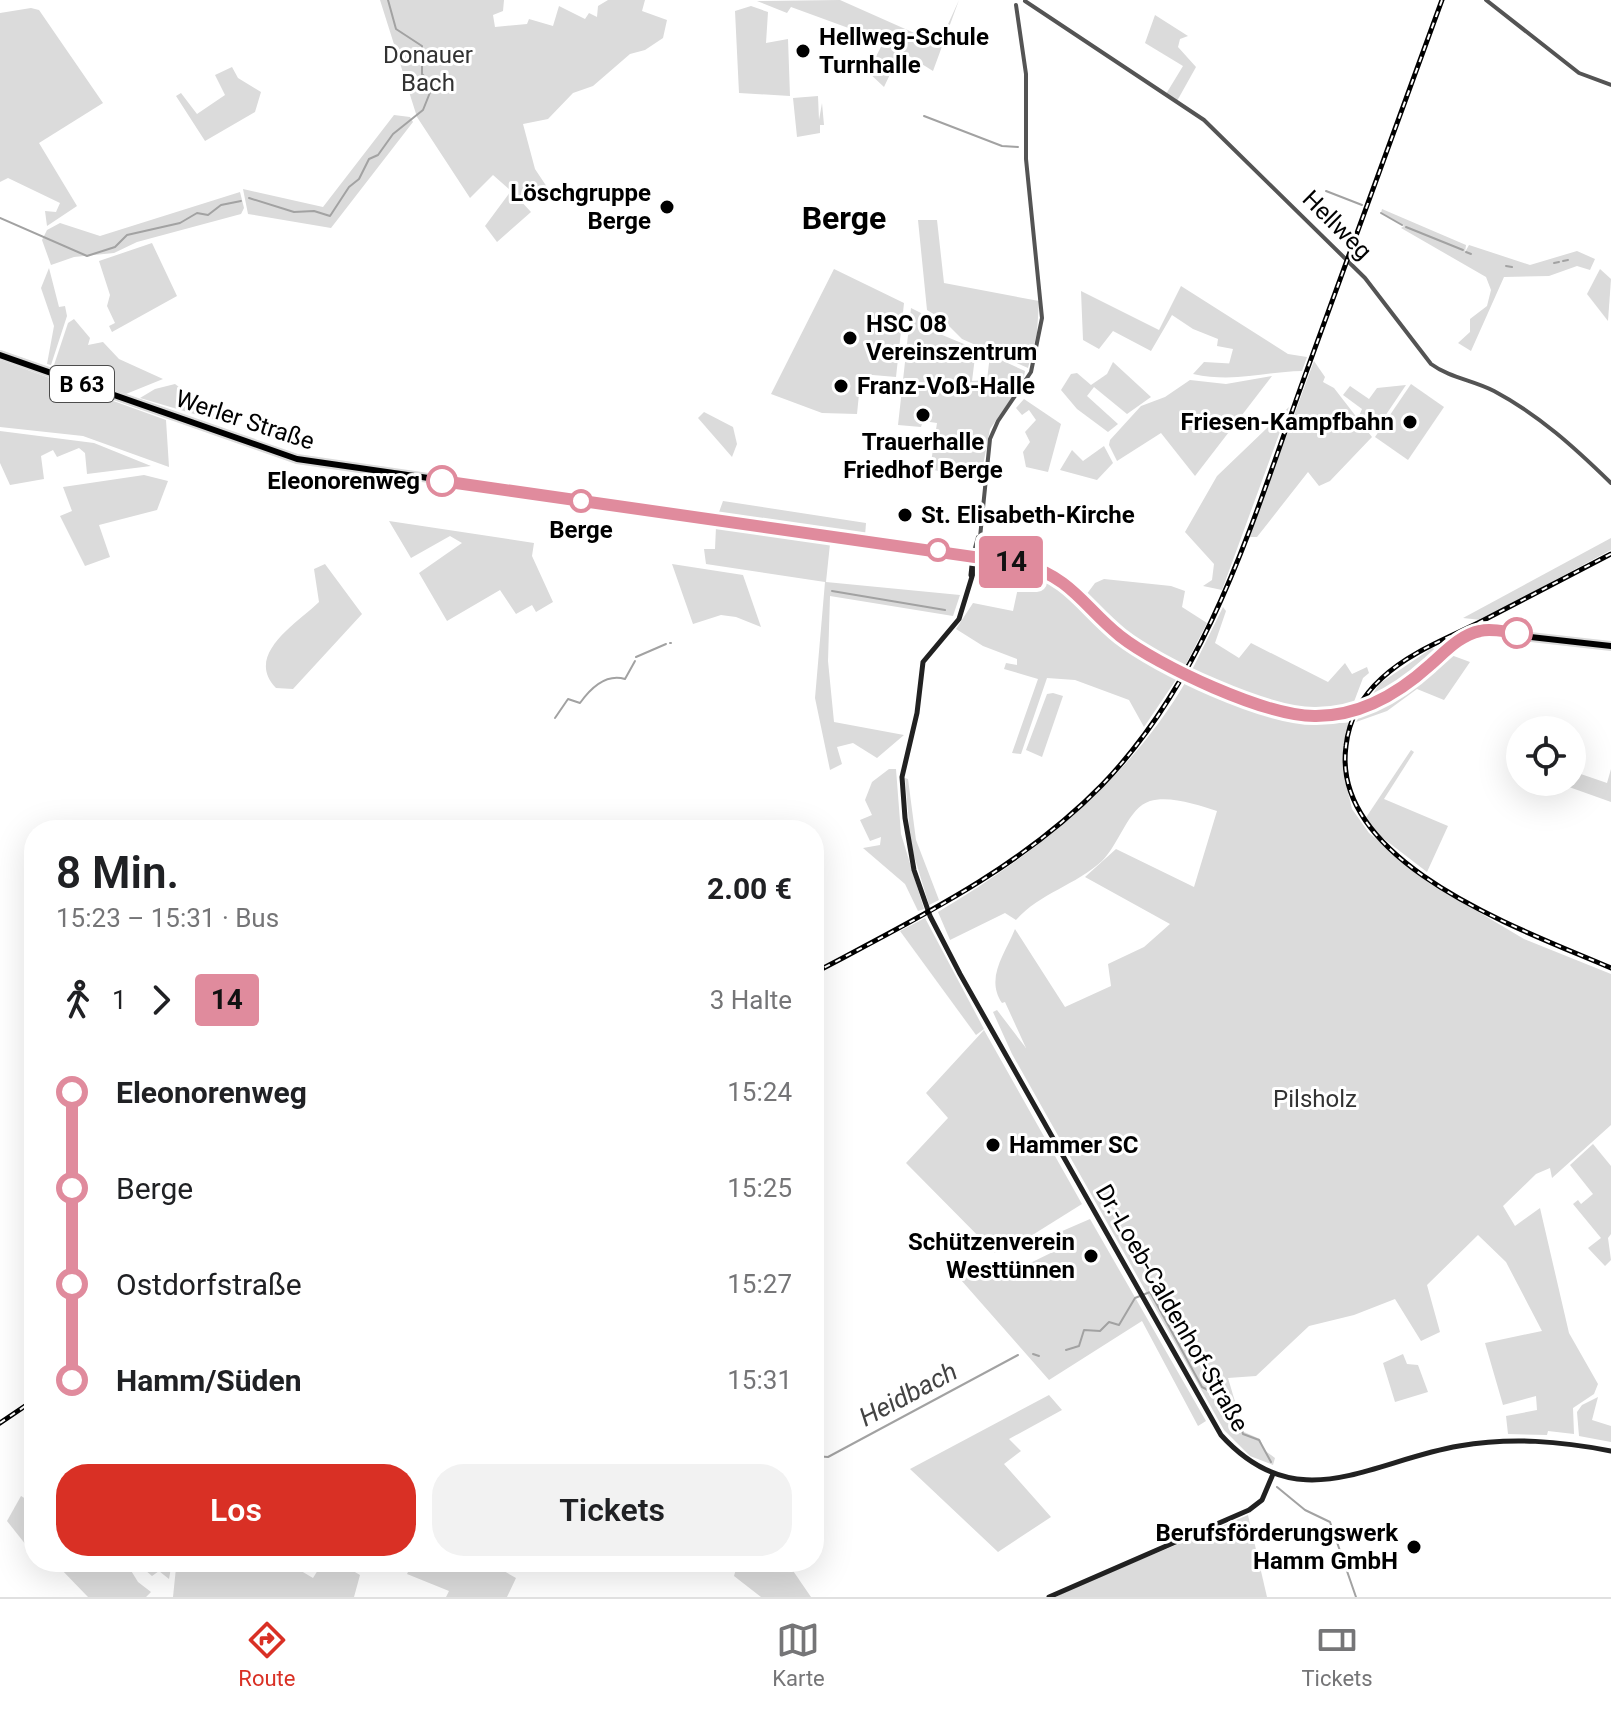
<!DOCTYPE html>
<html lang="de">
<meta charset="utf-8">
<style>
body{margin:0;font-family:Roboto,sans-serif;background:#f2f2f2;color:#202124;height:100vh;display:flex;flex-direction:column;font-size:30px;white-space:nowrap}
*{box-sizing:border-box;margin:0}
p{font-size:26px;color:#757577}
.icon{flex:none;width:44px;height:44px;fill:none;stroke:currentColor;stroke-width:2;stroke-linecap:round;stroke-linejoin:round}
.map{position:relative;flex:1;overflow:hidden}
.side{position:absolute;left:24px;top:820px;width:800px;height:752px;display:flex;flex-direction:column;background:#fff;border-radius:32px;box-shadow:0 8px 32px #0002}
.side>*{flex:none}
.badge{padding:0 16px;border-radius:6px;font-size:28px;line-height:52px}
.buttons{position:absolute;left:1506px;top:716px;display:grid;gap:16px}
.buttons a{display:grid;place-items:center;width:80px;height:80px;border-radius:50%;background:#fff;box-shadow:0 8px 32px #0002;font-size:40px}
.map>.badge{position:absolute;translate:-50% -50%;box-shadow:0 0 0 4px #fff}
.legs{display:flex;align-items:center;gap:12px;height:88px;padding:0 32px;font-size:26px}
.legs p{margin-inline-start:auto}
.summary{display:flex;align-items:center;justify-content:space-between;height:136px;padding:0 32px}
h1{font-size:44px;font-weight:600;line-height:60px}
.cta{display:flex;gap:16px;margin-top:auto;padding:16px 32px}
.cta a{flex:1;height:92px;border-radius:32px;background:#d93025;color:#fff;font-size:32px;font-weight:600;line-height:92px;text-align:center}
.cta a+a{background:#f2f2f2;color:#202124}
ul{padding:0 32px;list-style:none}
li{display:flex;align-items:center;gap:28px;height:96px;font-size:30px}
li i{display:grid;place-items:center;width:12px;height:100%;margin:0 10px;background:currentColor}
li i::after{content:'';width:20px;height:20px;margin:-10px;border:6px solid;border-radius:50%;background:#fff}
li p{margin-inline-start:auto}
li:first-child i{background:linear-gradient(#0000 50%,currentColor 0)}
li:last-child i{background:linear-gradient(currentColor 50%,#0000 0)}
.menu{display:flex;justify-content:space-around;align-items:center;height:112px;border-top:2px solid #e0e0e0;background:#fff;font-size:22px;color:#757577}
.menu a{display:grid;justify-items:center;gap:4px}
.menu .on{color:#d93025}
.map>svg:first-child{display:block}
</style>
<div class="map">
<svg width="1611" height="1597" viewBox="0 0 1611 1597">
<rect width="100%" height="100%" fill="#fff"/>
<!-- green -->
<g fill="#dbdbdb">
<path d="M 380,0 L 504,0 L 503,11 L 493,15 L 495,27 L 527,24 L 529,19 L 553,26 L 559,6 L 585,19 L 589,13 L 597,17 L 598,6 L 608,0 L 645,0 L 642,11 L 667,20 L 663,38 L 645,50 L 630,54 L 593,86 L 573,93 L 548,119 L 523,124 L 535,169 L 551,193 L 547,197 L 533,184 L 518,198 L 531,212 L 497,242 L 485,226 L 511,191 L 493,175 L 470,198 L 417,117 Z"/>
<path d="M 840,0 L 939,44 L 959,0 L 933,71 L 901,51 L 884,87 L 868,72 L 884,41 L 791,7 L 787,13 L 757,1 Z"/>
<path d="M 751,6 L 768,12 L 766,43 L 788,39 L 790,96 L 739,93 L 735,11 Z"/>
<path d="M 31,8 L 39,10 L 103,103 L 39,143 L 77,206 L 47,226 L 45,211 L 56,212 L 60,203 L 8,178 L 0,182 L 0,13 Z"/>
<path d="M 1155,15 L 1188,36 L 1180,39 L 1178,47 L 1196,67 L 1177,101 L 1166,94 L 1183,66 L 1145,43 Z"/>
<path d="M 232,67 L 238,78 L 261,92 L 255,112 L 205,141 L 176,96 L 181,93 L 197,114 L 225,95 L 215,75 Z"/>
<path d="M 818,96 L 819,120 L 822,103 L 824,125 L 820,125 L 820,133 L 797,137 L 793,98 Z"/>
<path d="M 394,115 L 410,117 L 413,122 L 331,228 L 248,214 L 243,189 L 323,207 Z"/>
<path d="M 240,192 L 244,208 L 241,214 L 137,242 L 114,253 L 74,257 L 51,265 L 42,240 L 47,230 L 60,223 L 100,236 Z"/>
<path d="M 1382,209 L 1466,245 L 1465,252 L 1469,245 L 1530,265 L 1577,251 L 1595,259 L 1590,270 L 1577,266 L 1549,276 L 1504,277 L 1471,351 L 1458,343 L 1470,332 L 1470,319 L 1487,306 L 1491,290 L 1486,277 L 1401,228 L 1404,226 L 1381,213 Z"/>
<path d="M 918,220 L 937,220 L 944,283 L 1039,301 L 1037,333 L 1028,368 L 962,339 L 942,319 L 927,310 Z"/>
<path d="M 152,243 L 177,296 L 112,332 L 109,326 L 115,323 L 107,306 L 110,295 L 99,261 Z"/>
<path d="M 49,268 L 59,307 L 65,306 L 67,316 L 51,365 L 47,364 L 54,326 L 41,288 Z"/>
<path d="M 834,269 L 904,303 L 896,377 L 861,374 L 857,414 L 822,413 L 771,394 Z"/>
<path d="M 1600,269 L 1611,279 L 1608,321 L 1587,294 Z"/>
<path d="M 1181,286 L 1288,354 L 1307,357 L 1302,371 C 1261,372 1235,383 1193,374 L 1204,362 L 1239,364 L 1229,364 L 1233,349 L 1217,346 L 1218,339 L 1193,329 L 1172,315 L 1151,351 L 1113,331 L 1099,349 L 1083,340 L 1081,291 L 1159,330 Z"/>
<path d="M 911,308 L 935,320 L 935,332 L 976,349 L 972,381 L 987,380 L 990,355 L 1025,371 L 1023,382 L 990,429 L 980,481 L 930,469 L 937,423 L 923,421 L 921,427 L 898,425 Z"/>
<path d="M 74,319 L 90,338 L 88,345 L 103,342 L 119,359 L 163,379 L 126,394 L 53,368 L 68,323 Z"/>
<path d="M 0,360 L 166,420 L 169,467 L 83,436 L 0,427 Z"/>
<path d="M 1314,361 L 1325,377 L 1323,382 L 1334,388 L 1372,437 L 1330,481 L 1319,486 L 1308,472 L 1257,537 L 1249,537 Z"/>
<path d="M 1113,362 L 1151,397 L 1127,414 L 1094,387 L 1087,396 L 1118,424 L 1108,432 L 1077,409 L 1061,390 L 1071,374 L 1077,373 L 1091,385 L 1107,374 Z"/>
<path d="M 1272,376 L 1195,476 L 1161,433 L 1117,461 L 1109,445 L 1110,440 L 1141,406 L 1165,397 L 1190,380 L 1226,384 Z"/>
<path d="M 175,384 L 228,424 L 140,398 L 155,389 Z"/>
<path d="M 1411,384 L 1444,407 L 1408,460 L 1375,437 Z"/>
<path d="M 1406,385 L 1377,428 L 1359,416 L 1362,409 L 1343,395 L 1350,386 L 1369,399 L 1377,388 Z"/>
<path d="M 1024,399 L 1061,424 L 1048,472 L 1026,467 L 1023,452 L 1030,442 L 1025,432 L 1036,420 L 1029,410 L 1022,415 L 1016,408 Z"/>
<path d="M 1289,407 L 1222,590 L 1203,586 L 1212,580 L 1214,564 L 1185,532 L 1217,476 Z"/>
<path d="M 704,412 L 733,427 L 737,444 L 732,457 L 698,418 Z"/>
<path d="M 0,431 L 94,443 L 151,466 L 87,474 L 85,453 L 79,448 L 57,457 L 53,450 L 41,456 L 44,479 L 10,485 L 0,463 Z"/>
<path d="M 1104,446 L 1113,463 L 1097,480 L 1060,470 L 1072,450 L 1083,461 Z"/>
<path d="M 144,475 L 168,481 L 157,510 L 99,525 L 110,557 L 85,566 L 60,516 L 72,511 L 63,487 Z"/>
<path d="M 723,501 L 866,523 L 865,536 L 718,515 Z"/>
<path d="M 389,521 L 534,543 L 532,556 L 553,602 L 536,612 L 532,605 L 516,614 L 500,590 L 447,621 L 419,573 L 462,543 L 450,536 L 411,558 Z"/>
<path d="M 716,527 L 830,544 L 826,582 L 960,595 L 953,616 L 830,596 L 828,661 L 834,722 L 904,735 L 877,758 L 853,743 L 837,747 L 842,764 L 830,770 L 815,698 L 825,582 L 706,564 L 704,549 L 715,549 Z"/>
<path d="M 1611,538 L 1611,550 L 1481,620 L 1463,618 Z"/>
<path d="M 325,564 L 362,614 L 293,689 L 276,688 C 244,655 296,624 319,602 L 314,569 Z"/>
<path d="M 672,564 L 743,575 L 761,627 L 736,617 L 721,615 L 693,624 Z"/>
<path d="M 1022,569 C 1063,578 1083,606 1112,633 C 1130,649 1154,659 1177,669 L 1179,665 L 1130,638 L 1086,595 L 1095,583 L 1104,579 L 1171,586 L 1185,591 L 1182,607 L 1207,623 L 1184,668 L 1144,727 L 1129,700 L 1075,680 L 1047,678 L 1021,754 L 1012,753 L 1038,679 L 1004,669 L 1006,663 L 1017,665 L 1017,659 L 983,646 L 956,629 L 973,603 L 1013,611 Z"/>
<path d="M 1223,607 L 1226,611 L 1215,643 L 1239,658 L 1251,643 L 1328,682 L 1345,663 L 1352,674 L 1367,667 L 1369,673 L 1363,678 L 1352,707 C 1286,718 1249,699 1191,672 Z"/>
<path d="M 1432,648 L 1470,662 L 1444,700 L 1417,689 L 1387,711 L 1356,722 L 1379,684 Z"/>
<path d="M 1188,678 C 1241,703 1291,730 1351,722 L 1343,753 L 1343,771 L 1352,809 L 1369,833 L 1435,886 L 1524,939 L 1611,974 L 1611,1125 L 1552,1178 L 1550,1168 L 1536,1174 L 1503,1206 L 1515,1226 L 1540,1208 L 1569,1333 L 1598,1384 L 1594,1394 L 1573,1408 L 1574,1434 L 1548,1431 L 1547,1435 L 1508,1434 L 1506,1416 L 1537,1410 L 1536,1396 L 1503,1405 L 1485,1343 L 1542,1331 L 1506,1262 L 1478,1235 L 1427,1285 L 1440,1332 L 1421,1341 L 1395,1299 L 1354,1315 L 1309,1326 L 1256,1376 L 1228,1378 L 1244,1432 L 1260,1439 L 1264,1450 L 1275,1458 L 1273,1465 L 1250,1456 L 1224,1430 L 1012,1054 L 993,1012 L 997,1010 L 1026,1048 L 1005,1002 L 1002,1003 C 985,978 1005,954 1015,929 L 1065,1007 L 1111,986 L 1108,964 L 1144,947 L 1170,924 L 1085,877 L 1116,849 L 1194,887 L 1217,811 C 1199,805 1169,795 1150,801 C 1128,808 1120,843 1102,861 C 1076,885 1040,893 1016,920 L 1005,913 L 950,940 L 938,912 C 1037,853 1129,780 1188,678 Z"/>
<path d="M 1053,693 L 1063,696 L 1042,757 L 1026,750 L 1047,694 Z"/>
<path d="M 1411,750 L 1414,752 L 1384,799 L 1448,826 L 1427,872 L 1375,832 L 1365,819 Z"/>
<path d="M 889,769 L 896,769 L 901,834 L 924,909 L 918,911 L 905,884 L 863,848 L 880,845 L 881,837 L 870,841 L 860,820 L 872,815 L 865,800 L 872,782 Z"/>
<path d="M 1611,769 L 1611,802 L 1555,782 L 1572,782 L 1572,771 L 1607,783 Z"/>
<path d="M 905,778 L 908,779 L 916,840 L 939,900 L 929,905 L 911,846 Z"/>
<path d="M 925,918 L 984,1029 L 976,1035 L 900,931 Z"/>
<path d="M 984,1030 L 1082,1204 L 1034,1234 L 995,1253 L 906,1163 L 948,1118 L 926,1093 Z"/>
<path d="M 1593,1144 L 1611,1166 L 1611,1234 L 1608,1238 L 1611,1260 L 1605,1266 L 1588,1248 L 1601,1238 L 1573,1204 L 1578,1200 L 1581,1204 L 1593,1194 L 1570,1165 Z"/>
<path d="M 1090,1219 L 1206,1421 L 1198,1426 L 1142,1321 L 1049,1380 L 961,1280 L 991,1264 L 1000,1278 L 1065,1246 L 1060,1232 Z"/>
<path d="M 1403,1354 L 1407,1364 L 1418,1365 L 1428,1392 L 1395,1402 L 1383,1363 Z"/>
<path d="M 1049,1395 L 1062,1410 L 1009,1439 L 1021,1451 L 1004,1464 L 1051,1517 L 998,1552 L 910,1469 Z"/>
<path d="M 1598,1397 L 1592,1420 L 1611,1426 L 1611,1442 L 1579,1436 L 1577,1412 L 1582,1405 Z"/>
<path d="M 21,1496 L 34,1504 L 34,1555 L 7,1521 Z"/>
<path d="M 1248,1515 L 1267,1597 L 1055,1597 L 1082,1584 Z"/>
<path d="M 62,1562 L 172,1562 L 169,1579 L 159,1571 L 152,1576 L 137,1563 L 130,1569 L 138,1582 L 151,1592 L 146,1597 L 88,1597 L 59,1567 Z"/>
<path d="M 191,1562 L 206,1562 L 209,1571 L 229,1572 L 238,1562 L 286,1562 L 313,1578 L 323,1562 L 338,1562 L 360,1575 L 354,1597 L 173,1597 L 176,1568 L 189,1570 Z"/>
<path d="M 413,1562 L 457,1562 L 471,1571 L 476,1562 L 488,1562 L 516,1578 L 507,1597 L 446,1597 L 449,1591 L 407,1574 Z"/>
<path d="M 738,1562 L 787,1562 L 811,1597 L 761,1597 L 734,1576 Z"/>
</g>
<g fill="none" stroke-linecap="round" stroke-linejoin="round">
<!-- stream -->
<g stroke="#a2a2a2" stroke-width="2">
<path d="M 924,116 L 1002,146 L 1018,147"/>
<path d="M 1326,191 L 1362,205"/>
<path d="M 249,198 L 294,212 L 314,211 L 330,216 L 349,187 L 359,179 L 369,159 L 378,155 L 393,134 L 423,110 L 433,85 L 422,74 L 422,46 L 396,29 L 388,0"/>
<path d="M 1381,213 L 1402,225"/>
<path d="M 0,218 L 87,256 L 115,247 L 127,235 L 180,223 L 197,213 L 208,215 L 221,205 L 241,201"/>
<path d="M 1406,227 L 1463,250"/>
<path d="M 1466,252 L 1471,254"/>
<path d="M 1563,261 L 1568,260"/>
<path d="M 1554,263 L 1559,262"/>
<path d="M 1506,266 L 1512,267"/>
<path d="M 832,591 L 945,610"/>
<path d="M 670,643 L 671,643"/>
<path d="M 636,657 L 666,644"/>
<path d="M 555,718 L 568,699 L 580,703 C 590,689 605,673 625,679 L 635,661"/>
<path d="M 1066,1350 L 1079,1346 L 1084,1330 L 1100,1331 L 1109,1322 L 1119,1325 L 1135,1298 L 1150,1292 L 1202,1387 L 1233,1403 L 1243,1434 L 1259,1440 L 1271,1462"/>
<path d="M 1033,1354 L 1039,1356"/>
<path d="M 814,1456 L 828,1457 L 1018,1355"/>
<path d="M 1277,1487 L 1305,1510 L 1330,1522 L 1356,1597"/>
</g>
<defs>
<g id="primary">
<path d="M 0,355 L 297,459 L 1023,564 L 1066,583 L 1122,638 L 1177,668"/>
<path d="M 1194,676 C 1245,702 1288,723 1347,712"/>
<path d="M 1365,707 C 1409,690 1435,648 1478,631 L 1611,646"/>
</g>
</defs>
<!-- primary casing -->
<use href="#primary" stroke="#dbdbdb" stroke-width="10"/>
<!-- tertiary -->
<g stroke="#545454" stroke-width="4">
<path d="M 1486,0 L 1579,73 L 1611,85"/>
<path d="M 1025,1 L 1204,120 L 1365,278 L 1431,364 C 1450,378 1473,380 1494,391 C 1539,415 1574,447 1611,483"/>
<path d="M 973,555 L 978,537"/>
<path d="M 978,557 L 990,439 L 998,421 L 1031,372 L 1042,318 L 1026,159 L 1026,74 L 1016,5"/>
</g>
<!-- secondary -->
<g stroke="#212121" stroke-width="5">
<path d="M 978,557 L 959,619 L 923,662 L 917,713 L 902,777 L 905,818 L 914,870 L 930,916 L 960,974 L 1221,1435 C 1298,1520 1370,1461 1459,1446 C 1511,1437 1560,1441 1611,1451"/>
<path d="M 971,575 L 973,556"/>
<path d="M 1049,1597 L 1249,1510 L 1262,1500 L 1273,1474"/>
</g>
<!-- primary -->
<use href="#primary" stroke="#000" stroke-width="6"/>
<defs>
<g id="rail">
<path d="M 1611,554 C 1568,576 1525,599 1482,621 C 1448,638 1410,652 1382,678 C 1362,696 1349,719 1346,746 C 1330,864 1526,931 1611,968"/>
<path d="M 814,973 C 916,919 1020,869 1102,785 C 1212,671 1254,515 1307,370 C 1352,247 1397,124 1442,0"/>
<path d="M 0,1423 L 34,1400"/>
</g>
</defs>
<!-- rail casing -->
<use href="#rail" stroke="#000" stroke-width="5"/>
<!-- rail -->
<use href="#rail" stroke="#fff" stroke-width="2" stroke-dasharray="6" stroke-linecap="butt"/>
<defs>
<g id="primary-bridge">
<path d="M 1177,668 L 1194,676"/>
<path d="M 1347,712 L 1365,707"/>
</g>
</defs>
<!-- primary-bridge casing -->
<use href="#primary-bridge" stroke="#dbdbdb" stroke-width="10" stroke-linecap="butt"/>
<!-- primary-bridge -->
<use href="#primary-bridge" stroke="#000" stroke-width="6"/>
</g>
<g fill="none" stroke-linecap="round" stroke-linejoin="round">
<defs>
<path id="line-1" d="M 442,481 L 1023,564 C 1072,578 1084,607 1120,636 C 1158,666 1267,717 1316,716 C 1360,716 1398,694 1430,665 C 1445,652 1460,635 1480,631 C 1492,628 1505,632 1517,633"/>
</defs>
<!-- line-1 casing -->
<use href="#line-1" stroke="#fff" stroke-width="18"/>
<!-- line-1 -->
<use href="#line-1" stroke="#e08b9d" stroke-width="12"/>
</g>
<!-- markers -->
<g fill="#000" stroke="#fff" stroke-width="3">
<circle cx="803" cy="51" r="8"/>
<circle cx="667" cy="207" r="8"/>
<circle cx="850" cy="338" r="8"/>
<circle cx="841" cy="386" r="8"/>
<circle cx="923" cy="415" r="8"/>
<circle cx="1410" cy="422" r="8"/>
<circle cx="905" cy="515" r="8"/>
<circle cx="993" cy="1145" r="8"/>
<circle cx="1091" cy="1256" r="8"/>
<circle cx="1414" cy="1547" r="8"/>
</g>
<g fill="#fff" stroke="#e08b9d" stroke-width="4">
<circle cx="442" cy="481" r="14"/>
<circle cx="581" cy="501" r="10"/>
<circle cx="938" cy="550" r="10"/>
<circle cx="1517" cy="633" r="14"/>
</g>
<g text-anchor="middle" stroke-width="6" stroke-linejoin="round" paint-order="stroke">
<!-- shield labels -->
<rect fill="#fff" stroke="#4c4c4c" stroke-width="2" x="50" y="366" width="64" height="36" rx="6"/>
<g font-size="22" font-weight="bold" fill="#000">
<text x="82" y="392">B 63</text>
</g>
<!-- poi labels -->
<g font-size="24" font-weight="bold" fill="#000" stroke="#fff" text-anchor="start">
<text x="819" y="45">Hellweg-Schule<tspan x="819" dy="28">Turnhalle</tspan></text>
<text x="651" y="201" text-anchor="end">Löschgruppe<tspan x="651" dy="28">Berge</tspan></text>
<text x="866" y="332">HSC 08<tspan x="866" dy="28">Vereinszentrum</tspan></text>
<text x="857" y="394">Franz-Voß-Halle</text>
<text x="1394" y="430" text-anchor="end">Friesen-Kampfbahn</text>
<text x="923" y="450" text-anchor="middle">Trauerhalle<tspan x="923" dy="28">Friedhof Berge</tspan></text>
<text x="921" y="523">St. Elisabeth-Kirche</text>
<text x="1009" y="1153">Hammer SC</text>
<text x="1075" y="1250" text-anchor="end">Schützenverein<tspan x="1075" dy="28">Westtünnen</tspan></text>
<text x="1398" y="1541" text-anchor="end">Berufsförderungswerk<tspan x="1398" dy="28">Hamm GmbH</tspan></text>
</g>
<!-- park labels -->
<g font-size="24" fill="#323232" stroke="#fff">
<text x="428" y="63">Donauer<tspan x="428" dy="28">Bach</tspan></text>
<text x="1315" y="1107">Pilsholz</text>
</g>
<!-- street labels -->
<g font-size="24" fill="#000" stroke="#fff">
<text transform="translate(1337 225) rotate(45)" y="8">Hellweg</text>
<text transform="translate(245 420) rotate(18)" y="8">Werler Straße</text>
<text transform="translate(1172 1308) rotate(60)" y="8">Dr.-Loeb-Caldenhof-Straße</text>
</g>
<!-- stop labels -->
<g font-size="24" font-weight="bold" fill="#000" stroke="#fff" text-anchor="end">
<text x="420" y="489">Eleonorenweg</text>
<text x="581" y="538" text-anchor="middle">Berge</text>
</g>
<!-- water labels -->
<g font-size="26" font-style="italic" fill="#434343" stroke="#fff">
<text transform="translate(908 1394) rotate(-28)" y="9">Heidbach</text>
</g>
<!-- district labels -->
<g font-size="32" font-weight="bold" fill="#000" stroke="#fff">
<text x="844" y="229">Berge</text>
</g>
</g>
</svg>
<div class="buttons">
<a><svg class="icon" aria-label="locate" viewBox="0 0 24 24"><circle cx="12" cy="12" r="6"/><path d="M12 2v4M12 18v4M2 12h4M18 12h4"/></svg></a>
</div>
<b class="badge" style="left:1011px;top:562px;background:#e08b9d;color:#111">14</b>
<section class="side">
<div class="summary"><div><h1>8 Min.</h1><p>15:23 – 15:31 · Bus</p></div><b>2.00 €</b></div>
<div class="legs"><svg class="icon" aria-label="walk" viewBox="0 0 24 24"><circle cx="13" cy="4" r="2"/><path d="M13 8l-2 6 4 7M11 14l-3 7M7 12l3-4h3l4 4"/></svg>1<svg class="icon" aria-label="forward" viewBox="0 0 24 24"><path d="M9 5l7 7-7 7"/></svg><b class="badge" style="background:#e08b9d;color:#111">14</b><p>3 Halte</p></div>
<ul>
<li><i style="color:#e08b9d"></i><b>Eleonorenweg</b><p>15:24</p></li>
<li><i style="color:#e08b9d"></i><span>Berge</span><p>15:25</p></li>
<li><i style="color:#e08b9d"></i><span>Ostdorfstraße</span><p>15:27</p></li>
<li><i style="color:#e08b9d"></i><b>Hamm/Süden</b><p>15:31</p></li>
</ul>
<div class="cta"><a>Los</a><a>Tickets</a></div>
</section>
</div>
<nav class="menu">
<a class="on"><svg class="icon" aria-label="directions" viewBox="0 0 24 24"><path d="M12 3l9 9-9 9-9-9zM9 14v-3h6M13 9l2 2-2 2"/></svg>Route</a>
<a><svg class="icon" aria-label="map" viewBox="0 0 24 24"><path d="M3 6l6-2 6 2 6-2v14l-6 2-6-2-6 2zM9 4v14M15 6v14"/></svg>Karte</a>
<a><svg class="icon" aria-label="tickets" viewBox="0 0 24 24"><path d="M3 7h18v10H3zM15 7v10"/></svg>Tickets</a>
</nav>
